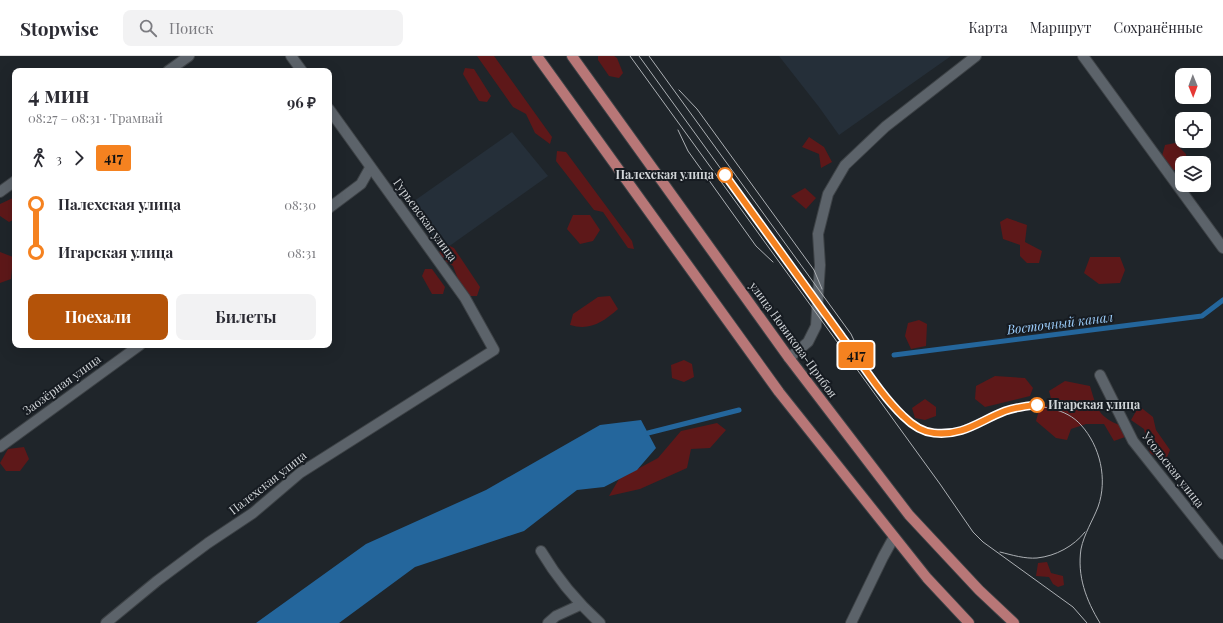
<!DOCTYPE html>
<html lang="ru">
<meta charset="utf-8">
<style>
body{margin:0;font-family:"Playfair Display",serif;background:#f2f2f3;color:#2b2b33;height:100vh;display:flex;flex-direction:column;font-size:15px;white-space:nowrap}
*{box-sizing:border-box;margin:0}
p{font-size:13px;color:#7c7c81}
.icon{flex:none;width:22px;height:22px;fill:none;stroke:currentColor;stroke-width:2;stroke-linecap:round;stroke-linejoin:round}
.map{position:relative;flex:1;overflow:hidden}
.panel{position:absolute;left:12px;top:12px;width:320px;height:280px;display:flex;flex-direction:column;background:#fff;border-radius:8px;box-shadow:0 4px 16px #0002}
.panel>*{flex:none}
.badge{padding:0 8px;border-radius:3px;font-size:14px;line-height:26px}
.needle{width:26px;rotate:179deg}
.controls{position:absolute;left:1175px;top:12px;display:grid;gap:8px}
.controls a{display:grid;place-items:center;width:36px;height:36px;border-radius:8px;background:#fff;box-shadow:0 4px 16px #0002;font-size:20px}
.map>.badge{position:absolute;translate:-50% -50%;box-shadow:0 0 0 2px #fff}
.legs{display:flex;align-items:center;gap:6px;height:44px;padding:0 16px;font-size:13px}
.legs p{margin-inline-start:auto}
.summary{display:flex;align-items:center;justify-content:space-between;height:68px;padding:0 16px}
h1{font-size:22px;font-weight:700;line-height:30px}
.button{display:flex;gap:8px;margin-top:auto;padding:8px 16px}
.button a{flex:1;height:46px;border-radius:8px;background:#b45309;color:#fff;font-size:16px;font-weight:700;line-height:46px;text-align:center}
.button a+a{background:#f2f2f3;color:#2b2b33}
ul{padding:0 16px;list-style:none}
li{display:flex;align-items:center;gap:14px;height:48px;font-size:15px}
li i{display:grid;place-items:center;width:6px;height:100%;margin:0 5px;background:currentColor}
li i::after{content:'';width:10px;height:10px;margin:-5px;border:3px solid;border-radius:50%;background:#fff}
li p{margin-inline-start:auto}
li:first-child i{background:linear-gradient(#0000 50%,currentColor 0)}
li:last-child i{background:linear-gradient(currentColor 50%,#0000 0)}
header{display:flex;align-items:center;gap:24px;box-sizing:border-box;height:56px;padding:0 20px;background:#fff;border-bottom:1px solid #e1e1e2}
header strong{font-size:19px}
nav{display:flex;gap:22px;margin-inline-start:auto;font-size:14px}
.search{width:280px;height:36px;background:#f2f2f3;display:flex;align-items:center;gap:10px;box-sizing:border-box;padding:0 14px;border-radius:8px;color:#7c7c81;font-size:15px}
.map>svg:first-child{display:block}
</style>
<header>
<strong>Stopwise</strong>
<div class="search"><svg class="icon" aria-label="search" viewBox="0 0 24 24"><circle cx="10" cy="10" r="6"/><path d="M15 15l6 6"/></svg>Поиск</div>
<nav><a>Карта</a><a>Маршрут</a><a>Сохранённые</a></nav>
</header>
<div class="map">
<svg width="1223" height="567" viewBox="0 0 1223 567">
<rect width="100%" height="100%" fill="#1f252a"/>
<!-- built -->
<g fill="#252f39">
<path d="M 779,0 L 951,0 L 839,79 L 819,51 Z"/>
<path d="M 512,76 L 548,120 L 441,196 L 407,150 Z"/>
</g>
<!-- green -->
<g fill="#5e1819">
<path d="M 477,0 L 494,0 L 552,81 L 550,88 L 535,77 L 526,58 L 513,51 Z"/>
<path d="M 598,0 L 614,0 L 617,2 L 623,17 L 619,22 L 609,20 L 598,4 Z"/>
<path d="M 465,12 L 474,13 L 491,40 L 487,46 L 479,45 L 463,18 Z"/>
<path d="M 809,81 L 824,91 L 832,106 L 821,112 L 819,98 L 802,91 Z"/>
<path d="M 1175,87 L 1186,98 L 1187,107 L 1182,107 L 1182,113 L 1173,114 L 1162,100 L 1165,89 Z"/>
<path d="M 557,95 L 566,96 L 632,185 L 634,193 L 628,192 L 603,156 L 594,154 L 556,105 Z"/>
<path d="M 805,132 L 816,142 L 806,153 L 791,140 Z"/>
<path d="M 15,141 L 15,163 L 9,166 L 0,160 L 0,148 Z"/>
<path d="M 573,159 L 590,159 L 600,174 L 593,185 L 580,188 L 567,173 Z"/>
<path d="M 1007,162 L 1027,169 L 1025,186 L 1042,195 L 1039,207 L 1027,207 L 1020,200 L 1020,189 L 1003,183 L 1000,166 Z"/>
<path d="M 443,187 L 454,192 L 480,231 L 477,240 L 469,240 L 459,226 L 453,210 L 438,200 Z"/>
<path d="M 0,196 L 13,201 L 11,223 L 0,227 Z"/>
<path d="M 1090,201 L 1120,201 L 1125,214 L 1120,227 L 1099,228 L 1084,217 Z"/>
<path d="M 425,213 L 432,213 L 445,231 L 443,238 L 432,238 L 422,220 Z"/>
<path d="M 610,240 L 618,253 C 603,266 590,275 570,269 L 573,258 L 598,241 Z"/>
<path d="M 919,264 L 927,268 L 926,290 L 911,293 L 905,280 L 908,267 Z"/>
<path d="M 684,304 L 692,308 L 694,321 L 684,326 L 672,322 L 671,309 Z"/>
<path d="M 995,320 L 1025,322 L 1033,332 L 1030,340 L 985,351 L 975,343 L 976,330 Z"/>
<path d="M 1065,325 L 1090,330 C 1097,353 1098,361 1122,370 L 1125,381 L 1114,385 L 1104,368 L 1086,368 L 1071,373 L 1067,384 L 1056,382 L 1036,365 L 1039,354 L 1052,346 L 1049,335 Z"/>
<path d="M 925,343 L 936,351 L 936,360 L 925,364 L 915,362 L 912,352 Z"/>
<path d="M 1139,350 L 1153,361 L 1156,374 L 1170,394 L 1165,406 L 1150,397 L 1144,373 L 1131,364 Z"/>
<path d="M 717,367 L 726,374 L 710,392 L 691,393 L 687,412 L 640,433 L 609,440 L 619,423 L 658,402 L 681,375 Z"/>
<path d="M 24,391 L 29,403 L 20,415 L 6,415 L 0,407 L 8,393 Z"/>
<path d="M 1047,506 L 1051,517 L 1063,520 L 1064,529 L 1058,531 L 1053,528 L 1049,521 L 1036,520 L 1038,507 Z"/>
</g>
<!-- water -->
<path fill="#24669c" d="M 641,364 L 656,392 L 637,414 L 604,431 L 577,434 L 524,475 L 415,511 L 339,567 L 256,567 L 366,488 L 486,434 L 600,369 Z"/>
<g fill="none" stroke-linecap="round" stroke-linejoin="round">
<!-- stream -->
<g stroke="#24669c" stroke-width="5">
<path d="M 894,299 L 1202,260 L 1223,244"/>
<path d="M 648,377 L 739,354"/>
</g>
<defs>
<g id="minor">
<path d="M 291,0 L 302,15"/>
<path d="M 1083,0 L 1223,192"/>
<path d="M 168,15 L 189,0"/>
<path d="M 0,136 L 15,125"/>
<path d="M 329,152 L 361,128 L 370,112"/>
<path d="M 789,302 L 808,286 L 816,270 L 820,209 L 818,178 L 828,138 L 845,109 L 885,71 L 976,0"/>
<path d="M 1100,319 L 1133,385 L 1223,498"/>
<path d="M 0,391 L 140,289"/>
<path d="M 541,495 C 557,522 577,546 600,567"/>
<path d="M 106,567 L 157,525 L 208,487 L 253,457 L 300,417 L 494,294 L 465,242 L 329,53"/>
<path d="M 548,567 L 556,560 L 580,549"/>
<path d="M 851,567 L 883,501 L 894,481"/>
</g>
<g id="primary">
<path d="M 537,0 L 779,336 L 927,522 L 969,567"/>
<path d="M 572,0 L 789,302 L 909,459 L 979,534 L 1014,567"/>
</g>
</defs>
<!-- minor casing -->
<use href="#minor" stroke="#3d4246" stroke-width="12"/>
<!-- primary casing -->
<use href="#primary" stroke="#3d4246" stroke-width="12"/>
<!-- minor -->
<use href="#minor" stroke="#5c636a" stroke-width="10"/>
<!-- primary -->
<use href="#primary" stroke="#b87777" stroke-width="10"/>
<!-- tram -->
<g stroke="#acb0b4" stroke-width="1">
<path d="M 630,0 L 940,428 L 973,476 L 983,486 L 1073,551 L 1087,567"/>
<path d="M 639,0 L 871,320 C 883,336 895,357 912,368 C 953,394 982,360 1020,351 C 1031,348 1041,350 1052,353 C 1063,355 1074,361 1081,369 C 1100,390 1108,423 1098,451 C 1093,464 1084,478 1081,493 C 1077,520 1086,544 1100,567"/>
<path d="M 649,0 L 851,278 L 861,299"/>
<path d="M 679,34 L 697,53 L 814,214 L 822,233"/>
<path d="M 678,74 L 688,95 L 756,190 L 773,206"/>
<path d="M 1000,496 C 1012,499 1025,503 1037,502 C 1056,500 1074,490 1085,476"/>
</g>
</g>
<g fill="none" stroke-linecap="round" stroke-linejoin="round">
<defs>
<path id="line-1" d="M 725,119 C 764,173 803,227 842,281 C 861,306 880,338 903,360 C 911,368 922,376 934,377 C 964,380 979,365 1005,355 C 1016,351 1026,350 1037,349"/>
</defs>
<!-- line-1 casing -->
<use href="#line-1" stroke="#fff" stroke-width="9"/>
<!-- line-1 -->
<use href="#line-1" stroke="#f58220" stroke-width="6"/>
</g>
<!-- markers -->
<g fill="#fff" stroke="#f58220" stroke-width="2">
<circle cx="725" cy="119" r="7"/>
<circle cx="1037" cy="349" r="7"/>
</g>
<g text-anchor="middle" stroke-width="4" stroke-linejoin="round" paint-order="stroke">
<!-- stop labels -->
<g font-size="12" font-weight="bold" fill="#d1d5d8" stroke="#161b21" text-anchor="end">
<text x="714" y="123">Палехская улица</text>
<text x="1048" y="353" text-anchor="start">Игарская улица</text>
</g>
<!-- street labels -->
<g font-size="12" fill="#d1d5d8" stroke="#161b21">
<text transform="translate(425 164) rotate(54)" y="4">Гурьевская улица</text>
<text transform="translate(793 284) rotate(54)" y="4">улица Новикова-Прибоя</text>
<text transform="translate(62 329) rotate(-36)" y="4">Заозёрная улица</text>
<text transform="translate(1173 414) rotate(52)" y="4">Усольская улица</text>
<text transform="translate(268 427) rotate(-38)" y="4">Палехская улица</text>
</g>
<!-- water labels -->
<g font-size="13" font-style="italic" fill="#9ed0fe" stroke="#161b21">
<text transform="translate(1060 267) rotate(-7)" y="5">Восточный канал</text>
</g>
</g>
</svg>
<div class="controls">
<a><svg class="needle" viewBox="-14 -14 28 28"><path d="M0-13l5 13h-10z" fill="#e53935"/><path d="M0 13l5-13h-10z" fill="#7c7c81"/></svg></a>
<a><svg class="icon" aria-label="locate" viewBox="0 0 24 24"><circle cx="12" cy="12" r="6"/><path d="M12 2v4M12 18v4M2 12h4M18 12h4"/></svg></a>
<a><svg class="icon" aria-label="layers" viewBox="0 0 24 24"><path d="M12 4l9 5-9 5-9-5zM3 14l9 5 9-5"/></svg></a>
</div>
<b class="badge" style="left:856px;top:299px;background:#f58220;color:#111">417</b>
<section class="panel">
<div class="summary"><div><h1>4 мин</h1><p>08:27 – 08:31 · Трамвай</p></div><b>96 ₽</b></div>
<div class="legs"><svg class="icon" aria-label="walk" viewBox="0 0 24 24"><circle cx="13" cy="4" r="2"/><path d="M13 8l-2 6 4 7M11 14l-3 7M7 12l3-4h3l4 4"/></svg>3<svg class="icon" aria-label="forward" viewBox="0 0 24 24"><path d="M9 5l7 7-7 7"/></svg><b class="badge" style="background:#f58220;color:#111">417</b></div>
<ul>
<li><i style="color:#f58220"></i><b>Палехская улица</b><p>08:30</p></li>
<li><i style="color:#f58220"></i><b>Игарская улица</b><p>08:31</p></li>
</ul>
<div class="button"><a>Поехали</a><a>Билеты</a></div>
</section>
</div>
